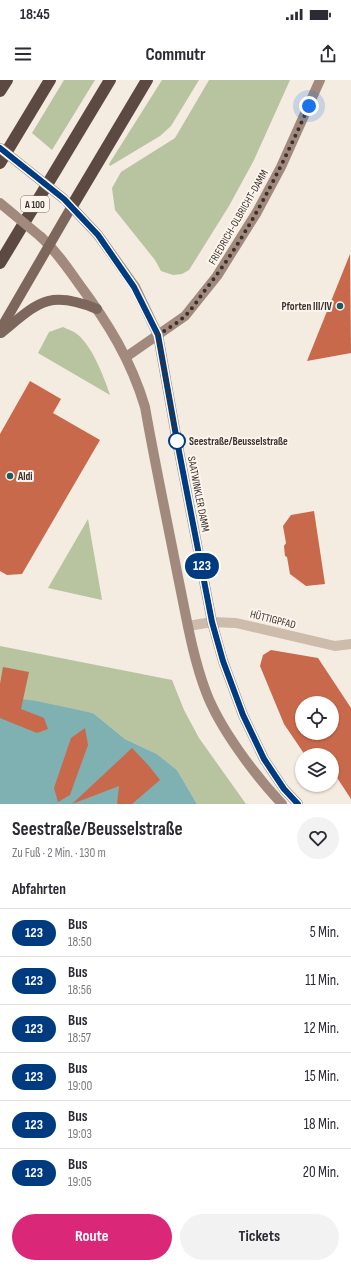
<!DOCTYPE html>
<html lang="de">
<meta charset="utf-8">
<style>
body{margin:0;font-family:"Sofia Sans Condensed",sans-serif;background:#f2f2f3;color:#2b2b33;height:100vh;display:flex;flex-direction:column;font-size:15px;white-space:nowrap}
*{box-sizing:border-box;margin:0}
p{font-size:13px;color:#7c7c81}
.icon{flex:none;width:22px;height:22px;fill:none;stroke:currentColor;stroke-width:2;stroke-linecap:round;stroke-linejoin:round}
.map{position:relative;height:724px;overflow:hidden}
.side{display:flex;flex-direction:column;background:#fff;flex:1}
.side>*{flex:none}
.badge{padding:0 8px;border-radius:13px;font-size:14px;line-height:26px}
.fabs{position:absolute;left:295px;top:616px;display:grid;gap:8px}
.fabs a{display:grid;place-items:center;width:44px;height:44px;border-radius:50%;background:#fff;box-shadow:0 1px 3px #0004;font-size:20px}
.you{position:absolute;width:20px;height:20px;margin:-10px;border:3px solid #fff;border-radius:50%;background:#1a73e8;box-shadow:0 0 0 6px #1a73e833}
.map>.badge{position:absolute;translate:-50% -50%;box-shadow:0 0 0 2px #fff}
h2{padding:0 12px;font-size:15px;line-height:36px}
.round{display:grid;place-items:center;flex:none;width:42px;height:42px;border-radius:21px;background:#f2f2f3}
.head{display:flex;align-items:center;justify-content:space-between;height:68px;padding:0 12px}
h1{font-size:19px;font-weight:700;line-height:30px}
.action{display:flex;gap:8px;margin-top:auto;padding:8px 12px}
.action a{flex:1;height:46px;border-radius:24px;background:#db2777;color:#fff;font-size:16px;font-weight:700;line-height:46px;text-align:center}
.action a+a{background:#f2f2f3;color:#2b2b33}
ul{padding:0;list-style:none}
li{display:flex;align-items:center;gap:12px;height:48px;padding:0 12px;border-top:1px solid #e1e1e2}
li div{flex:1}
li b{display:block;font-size:15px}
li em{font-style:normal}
li .badge{min-width:44px;font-weight:700;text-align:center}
.status{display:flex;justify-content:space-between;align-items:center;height:28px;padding:0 20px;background:#fff;direction:ltr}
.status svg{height:11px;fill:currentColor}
header{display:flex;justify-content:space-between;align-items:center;height:52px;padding:0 12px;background:#fff;font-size:18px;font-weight:700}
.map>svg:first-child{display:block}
</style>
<div class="status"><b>18:45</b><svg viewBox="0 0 49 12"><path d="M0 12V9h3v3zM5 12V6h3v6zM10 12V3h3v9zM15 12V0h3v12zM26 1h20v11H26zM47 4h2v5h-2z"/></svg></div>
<header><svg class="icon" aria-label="menu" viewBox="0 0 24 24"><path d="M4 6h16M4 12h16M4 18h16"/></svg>Commutr<svg class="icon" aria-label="share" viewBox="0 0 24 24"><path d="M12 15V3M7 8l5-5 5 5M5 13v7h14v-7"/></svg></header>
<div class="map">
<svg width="351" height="724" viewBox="0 0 351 724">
<rect width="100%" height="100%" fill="#f4ebe1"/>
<!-- green -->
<g fill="#b8c4a0">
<path d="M 64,0 L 95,0 L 52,70 L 32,53 Z"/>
<path d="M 162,0 L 199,0 L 171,46 L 160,56 L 110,86 L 109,84 Z"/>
<path d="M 209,0 L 290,0 L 254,80 L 229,126 L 189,190 L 182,194 L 173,195 L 161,191 L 155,180 L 115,130 L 112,108 L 121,92 L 175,58 Z"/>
<path d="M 63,247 C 66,249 71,250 74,252 C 91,262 104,297 110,315 L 38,273 L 49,252 Z"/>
<path d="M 88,439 L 102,520 L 48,508 Z"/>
<path d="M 0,566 L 172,600 L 184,630 L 199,658 L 246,724 L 197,724 L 177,690 L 157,674 L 125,659 L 93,633 L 0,616 Z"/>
</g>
<!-- water -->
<path fill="#7fb0b2" d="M 0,616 L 36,621 L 93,633 L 125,659 L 157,674 L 177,690 L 197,724 L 0,724 Z"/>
<!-- building -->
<g fill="#c8694b" fill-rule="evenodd">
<path d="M 350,174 L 351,273 L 307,281 Z"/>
<path d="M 30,301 L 61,319 L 53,333 L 100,360 L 22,494 L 7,495 L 0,491 L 0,354 Z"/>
<path d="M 314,431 L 325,504 L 306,506 L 290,494 L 287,477 L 285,476 L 284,466 L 286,463 L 283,446 L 291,435 Z"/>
<path d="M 271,570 L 318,578 L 351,628 L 351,719 L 332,690 L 332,675 L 305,675 L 284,644 L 260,586 L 263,575 ZM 302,623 L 332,623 L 332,653 L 302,653 Z"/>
<path d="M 3,587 L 29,592 L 21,629 L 44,638 L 48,649 L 37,653 L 0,638 L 0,604 Z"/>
<path d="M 85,648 L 88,665 L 70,715 L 58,722 L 54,708 L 71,658 Z"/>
<path d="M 132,668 L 149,686 L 160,700 L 132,724 L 117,724 L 119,706 L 72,724 Z"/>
</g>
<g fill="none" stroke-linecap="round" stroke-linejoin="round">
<!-- street -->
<path stroke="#cdbbac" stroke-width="10" d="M 188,546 L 212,542 L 236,543 L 335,566 L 351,564"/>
<!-- secondary -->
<g stroke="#a18a7d" stroke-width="10">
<path d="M 67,122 L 98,155 L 135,207 L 158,255 L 177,361 L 212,542 L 223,581 L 243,635 L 264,679 L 284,709 L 298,724"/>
<path d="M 41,157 C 56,171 67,187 79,204 C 108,243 131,280 145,327 C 155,384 167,440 178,497 C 186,535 192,575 206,612 C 220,649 255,695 282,724"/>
<path d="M 126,277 L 185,236 L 217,196 L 257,132 L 281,87 L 320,0"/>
</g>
<!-- primary -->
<g stroke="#7d675c" stroke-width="10">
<path d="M 0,250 L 72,126"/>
<path d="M 1,253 C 38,223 48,209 97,229"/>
</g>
<!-- highway -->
<g stroke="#5c4a42" stroke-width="12">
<path d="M 0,11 L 7,0"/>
<path d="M 0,83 L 50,0"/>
<path d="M 72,126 L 147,0"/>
<path d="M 0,183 L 110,0"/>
</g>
<!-- secondary-bridge -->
<g stroke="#a18a7d" stroke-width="10">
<path d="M 0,68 L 64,119"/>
<path d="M 0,123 L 41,157"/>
</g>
</g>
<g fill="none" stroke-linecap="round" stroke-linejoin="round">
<defs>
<path id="line" d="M 0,68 L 64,119 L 98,155 L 134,207 L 158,255 L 177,361 L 212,542 L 223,581 L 243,635 L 264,679 L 284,709 L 298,724"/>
</defs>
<!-- line casing -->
<use href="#line" stroke="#fff" stroke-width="9"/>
<!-- line -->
<use href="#line" stroke="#003b80" stroke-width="6"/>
<!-- walk -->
<path stroke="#3b302b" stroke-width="4" stroke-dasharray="0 7.2" d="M 177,361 L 158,255 C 167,249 178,243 185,236 C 193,228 199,218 206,209 C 249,154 280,90 309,26"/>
</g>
<!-- markers -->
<g fill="#1f5a5e" stroke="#fbf5ee" stroke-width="1.5">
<circle cx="340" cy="226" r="4"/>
<circle cx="10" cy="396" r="4"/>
</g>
<circle fill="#fff" stroke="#003b80" stroke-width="2" cx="177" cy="361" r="8"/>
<g text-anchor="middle" stroke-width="4" stroke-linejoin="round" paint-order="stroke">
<!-- shield labels -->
<rect fill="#fbf5ee" stroke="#756b66" stroke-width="1" x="21" y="116" width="28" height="16" rx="3"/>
<g font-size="10" font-weight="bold" fill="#3b302b">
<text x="35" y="128">A 100</text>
</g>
<!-- street labels -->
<g font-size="11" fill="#3b302b" stroke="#fbf5ee">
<text transform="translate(238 137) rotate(-60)" y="4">FRIEDRICH-OLBRICHT-DAMM</text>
<text transform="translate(199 414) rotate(79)" y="4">SAATWINKLER DAMM</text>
<text transform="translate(273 539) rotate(14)" y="4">HÜTTIGPFAD</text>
</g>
<!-- poi labels -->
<g font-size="11" font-weight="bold" fill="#3b302b" stroke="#fbf5ee" text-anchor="end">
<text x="332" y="230">Pforten III/IV</text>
<text x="18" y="400" text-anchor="start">Aldi</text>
</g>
<!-- stop labels -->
<g font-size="11" font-weight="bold" fill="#3b302b" stroke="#fbf5ee" text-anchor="start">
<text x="189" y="365">Seestraße/Beusselstraße</text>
</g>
</g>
</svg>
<div class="fabs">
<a><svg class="icon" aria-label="locate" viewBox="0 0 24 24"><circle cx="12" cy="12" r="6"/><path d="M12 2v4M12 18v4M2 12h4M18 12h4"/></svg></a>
<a><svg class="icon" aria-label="layers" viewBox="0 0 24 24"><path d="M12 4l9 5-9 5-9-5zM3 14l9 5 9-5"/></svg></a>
</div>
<div class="you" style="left:309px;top:26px"></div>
<b class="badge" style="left:202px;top:486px;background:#003b80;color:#fff">123</b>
</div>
<section class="side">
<div class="head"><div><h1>Seestraße/Beusselstraße</h1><p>Zu Fuß · 2 Min. · 130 m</p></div><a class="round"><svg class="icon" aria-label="heart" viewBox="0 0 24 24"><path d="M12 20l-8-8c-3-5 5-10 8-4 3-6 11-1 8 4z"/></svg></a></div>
<h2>Abfahrten</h2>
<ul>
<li><span class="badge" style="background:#003b80;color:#fff">123</span><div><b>Bus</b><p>18:50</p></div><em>5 Min.</em></li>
<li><span class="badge" style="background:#003b80;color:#fff">123</span><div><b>Bus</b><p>18:56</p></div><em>11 Min.</em></li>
<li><span class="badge" style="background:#003b80;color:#fff">123</span><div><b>Bus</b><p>18:57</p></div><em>12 Min.</em></li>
<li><span class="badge" style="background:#003b80;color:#fff">123</span><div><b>Bus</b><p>19:00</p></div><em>15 Min.</em></li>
<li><span class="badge" style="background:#003b80;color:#fff">123</span><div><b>Bus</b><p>19:03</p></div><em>18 Min.</em></li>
<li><span class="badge" style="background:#003b80;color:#fff">123</span><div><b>Bus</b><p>19:05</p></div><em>20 Min.</em></li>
</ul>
<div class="action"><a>Route</a><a>Tickets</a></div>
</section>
